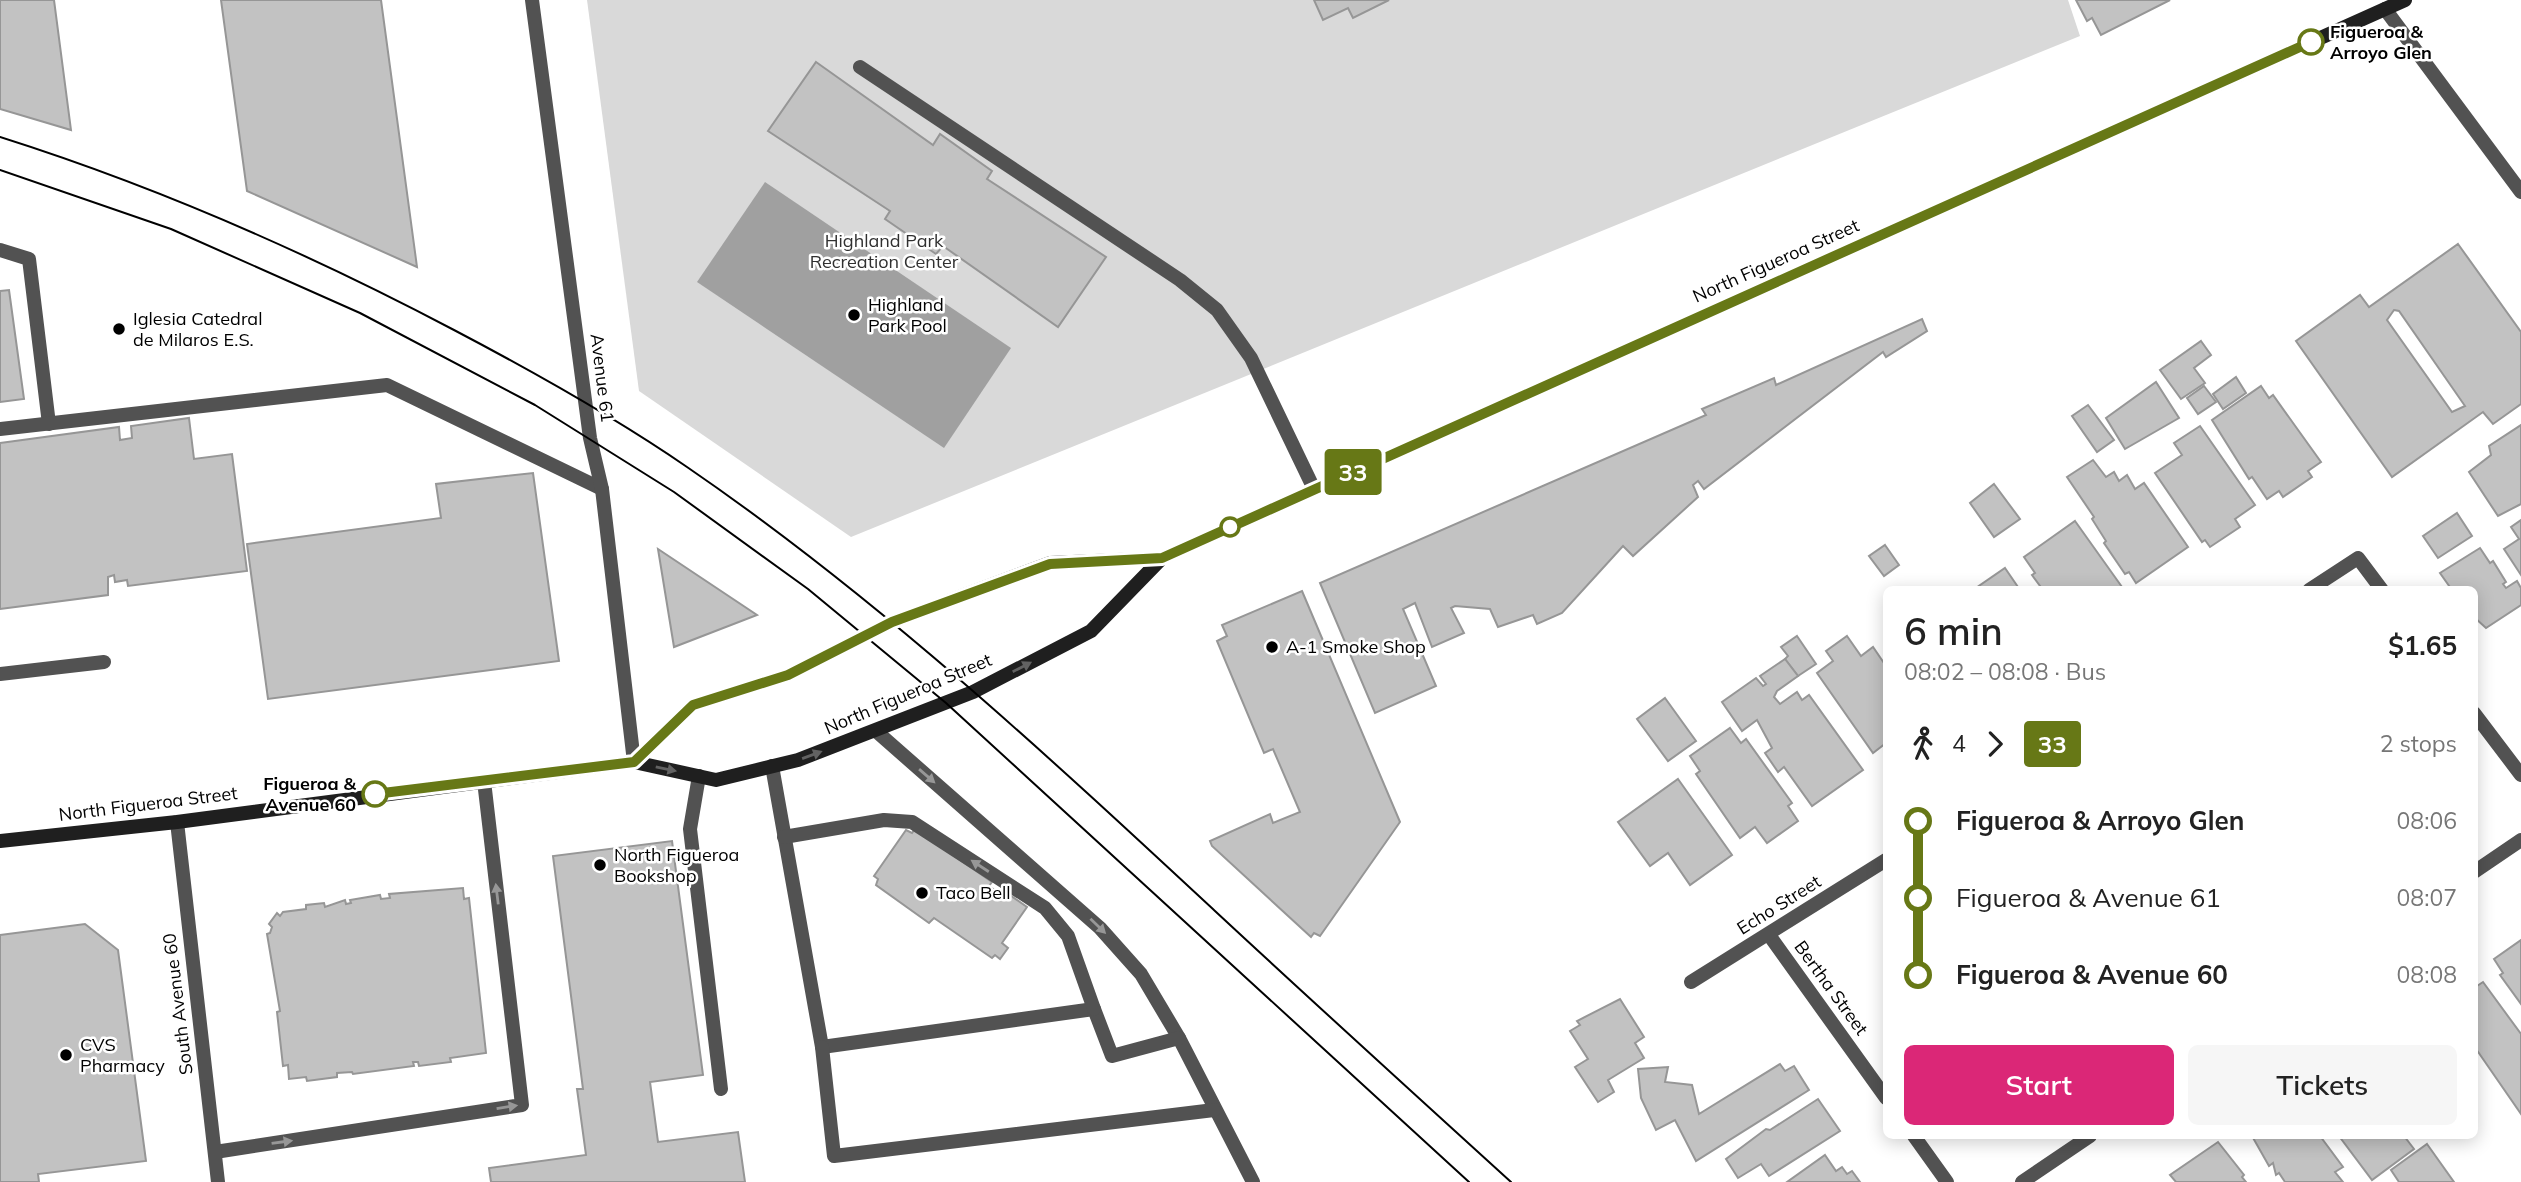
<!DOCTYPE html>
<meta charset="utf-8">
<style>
body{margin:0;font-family:Mulish,sans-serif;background:#f6f6f6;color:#222;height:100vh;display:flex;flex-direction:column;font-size:26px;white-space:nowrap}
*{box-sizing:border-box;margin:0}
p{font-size:23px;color:#767676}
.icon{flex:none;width:38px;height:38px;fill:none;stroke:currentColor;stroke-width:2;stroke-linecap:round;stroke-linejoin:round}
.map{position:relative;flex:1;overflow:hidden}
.drawer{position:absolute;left:1883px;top:586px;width:595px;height:553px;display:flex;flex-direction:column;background:#fff;border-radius:10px;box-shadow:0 4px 18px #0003}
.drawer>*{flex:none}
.badge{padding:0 14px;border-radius:5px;font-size:24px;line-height:46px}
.map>.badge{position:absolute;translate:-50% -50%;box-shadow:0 0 0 4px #fff}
.legs{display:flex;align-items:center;gap:10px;height:77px;padding:0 21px;font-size:23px}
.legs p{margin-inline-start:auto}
.summary{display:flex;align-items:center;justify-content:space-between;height:119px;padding:0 21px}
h1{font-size:38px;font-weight:600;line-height:52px}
.cta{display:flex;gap:14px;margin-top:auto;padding:14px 21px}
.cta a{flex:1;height:80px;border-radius:10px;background:#db2777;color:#fff;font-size:28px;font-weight:600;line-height:80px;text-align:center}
.cta a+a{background:#f6f6f6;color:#222}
ul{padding:0 21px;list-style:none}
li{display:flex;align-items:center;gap:24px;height:77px;font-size:26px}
li i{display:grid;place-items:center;width:10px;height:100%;margin:0 9px;background:currentColor}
li i::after{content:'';width:18px;height:18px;margin:-9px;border:5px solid;border-radius:50%;background:#fff}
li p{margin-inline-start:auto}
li:first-child i{background:linear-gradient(#0000 50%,currentColor 0)}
li:last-child i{background:linear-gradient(currentColor 50%,#0000 0)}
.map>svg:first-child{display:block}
</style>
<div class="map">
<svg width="2521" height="1182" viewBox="0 0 2521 1182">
<rect width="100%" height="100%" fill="#fff"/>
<!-- green -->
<path fill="#d9d9d9" d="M 587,0 L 2068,0 L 2080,36 L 851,537 L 639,391 Z"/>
<!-- water -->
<path fill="#a0a0a0" d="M 765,182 L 1011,348 L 944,448 L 697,282 Z"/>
<!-- building -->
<g fill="#c2c2c2" stroke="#969696" stroke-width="2" fill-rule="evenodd">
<path d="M 0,0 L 54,0 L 71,130 L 0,109 Z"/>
<path d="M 221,0 L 381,0 L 417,267 L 247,191 Z"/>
<path d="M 1314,0 L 1389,0 L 1353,18 L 1348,8 L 1323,20 Z"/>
<path d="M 2076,0 L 2170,0 L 2101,35 L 2092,18 L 2087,21 Z"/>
<path d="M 816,62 L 933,145 L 940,134 L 992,171 L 987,179 L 1106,257 L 1058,327 L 943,246 L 936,254 L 885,219 L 890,211 L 768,131 Z"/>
<path d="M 2458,244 L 2521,332 L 2521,404 L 2493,424 L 2483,412 L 2392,477 L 2296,341 L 2360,295 L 2369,307 ZM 2394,310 L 2399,311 L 2465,406 L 2452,412 L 2387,320 Z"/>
<path d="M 9,290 L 24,399 L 0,402 L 0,291 Z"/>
<path d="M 1922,319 L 1927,331 L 1886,357 L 1883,352 L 1704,489 L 1698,481 L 1693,485 L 1698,497 L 1633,556 L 1623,546 L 1562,613 L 1537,624 L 1533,615 L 1498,627 L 1490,609 L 1455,606 L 1451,608 L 1464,633 L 1432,647 L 1415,603 L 1403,609 L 1436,686 L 1375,713 L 1320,583 L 1706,415 L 1702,409 L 1774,378 L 1776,385 Z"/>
<path d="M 2201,341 L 2211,355 L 2194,368 L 2205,383 L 2181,399 L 2160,370 Z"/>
<path d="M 2236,377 L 2246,393 L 2223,409 L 2213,394 Z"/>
<path d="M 2156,382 L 2179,418 L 2125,449 L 2106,418 Z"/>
<path d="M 2204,386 L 2216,402 L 2198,414 L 2187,398 Z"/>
<path d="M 2261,386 L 2269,398 L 2273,395 L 2321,462 L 2308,471 L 2312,477 L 2283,497 L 2279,491 L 2267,499 L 2252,477 L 2249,479 L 2212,420 Z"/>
<path d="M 2088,405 L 2114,440 L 2097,452 L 2072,416 Z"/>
<path d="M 189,418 L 194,459 L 232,454 L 247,571 L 128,586 L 127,580 L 115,582 L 114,575 L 108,577 L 108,595 L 0,609 L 0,443 L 119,427 L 120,440 L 132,438 L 131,426 Z"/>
<path d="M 2521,425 L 2521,504 L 2498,516 L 2469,472 L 2491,455 L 2489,446 Z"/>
<path d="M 2200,426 L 2255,505 L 2235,519 L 2240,527 L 2210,547 L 2205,540 L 2202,542 L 2155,473 L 2182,455 L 2174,443 Z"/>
<path d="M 2093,460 L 2106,477 L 2114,472 L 2119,481 L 2127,475 L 2135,489 L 2144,483 L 2188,547 L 2136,583 L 2129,572 L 2125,574 L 2104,543 L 2106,541 L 2092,519 L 2094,517 L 2067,477 Z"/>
<path d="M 533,473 L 559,661 L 268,699 L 247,544 L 441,518 L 436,484 Z"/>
<path d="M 1994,484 L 2020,519 L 1994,537 L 1970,503 Z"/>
<path d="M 2457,513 L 2472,536 L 2438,558 L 2423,536 Z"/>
<path d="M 2521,520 L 2521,575 L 2504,549 L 2519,539 L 2511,527 Z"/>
<path d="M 2075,521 L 2122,587 L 2118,590 L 2043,590 L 2032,575 L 2035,573 L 2024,557 Z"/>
<path d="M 1885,545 L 1899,565 L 1884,576 L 1869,556 Z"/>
<path d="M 2480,548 L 2490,563 L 2493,561 L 2506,582 L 2503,584 L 2506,588 L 2517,581 L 2521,588 L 2521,605 L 2486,628 L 2474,617 L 2474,590 L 2452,590 L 2440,573 Z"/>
<path d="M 658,549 L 757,615 L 674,647 Z"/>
<path d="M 2005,568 L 2020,590 L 1973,590 Z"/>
<path d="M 1302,591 L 1400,822 L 1320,936 L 1314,933 L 1311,937 L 1212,846 L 1210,841 L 1270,814 L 1273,823 L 1300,812 L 1273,749 L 1264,753 L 1217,641 L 1227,636 L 1222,625 Z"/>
<path d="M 1797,636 L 1816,664 L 1798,676 L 1785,659 L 1788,656 L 1781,647 Z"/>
<path d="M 1847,636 L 1861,656 L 1873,647 L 1886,666 L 1886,743 L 1873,753 L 1817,673 L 1833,661 L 1826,651 Z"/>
<path d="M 1785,659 L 1798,676 L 1777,691 L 1774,697 L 1780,704 L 1797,692 L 1802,700 L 1809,695 L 1863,770 L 1812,806 L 1784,767 L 1778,772 L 1765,753 L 1772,748 L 1757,720 L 1742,731 L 1722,702 L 1756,678 L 1763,686 L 1766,684 L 1760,676 Z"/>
<path d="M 1665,698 L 1696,741 L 1668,761 L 1637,719 Z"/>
<path d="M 1730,728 L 1741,743 L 1746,739 L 1792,803 L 1788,806 L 1798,821 L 1767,843 L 1755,827 L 1740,838 L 1696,774 L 1700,771 L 1690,756 Z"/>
<path d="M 1678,779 L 1732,855 L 1690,885 L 1668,853 L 1650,866 L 1618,822 Z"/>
<path d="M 915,829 L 992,882 L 989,886 L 1005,897 L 1007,893 L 1027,907 L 1002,943 L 1008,948 L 1000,959 L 995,955 L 992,958 L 934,918 L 929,923 L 876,885 L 878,879 L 874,876 L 906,830 L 912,833 Z"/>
<path d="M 672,841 L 703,1075 L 650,1082 L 658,1142 L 738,1132 L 745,1182 L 491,1182 L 489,1168 L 586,1155 L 577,1089 L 583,1089 L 553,856 Z"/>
<path d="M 463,888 L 464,899 L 469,898 L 486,1053 L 450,1058 L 451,1062 L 419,1066 L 418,1062 L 413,1062 L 414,1066 L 353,1074 L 352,1072 L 337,1073 L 337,1077 L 307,1081 L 306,1077 L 289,1079 L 288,1065 L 283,1066 L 277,1012 L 280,1011 L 267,934 L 270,933 L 272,927 L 269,924 L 277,913 L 280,916 L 283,912 L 306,909 L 306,905 L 324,903 L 325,907 L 345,900 L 346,904 L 351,903 L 350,900 L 380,895 L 381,899 L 390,898 L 389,894 Z"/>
<path d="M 85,924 L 118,950 L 146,1161 L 38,1174 L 39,1182 L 0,1182 L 0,935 Z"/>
<path d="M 2521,940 L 2521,1004 L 2500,975 L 2503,973 L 2494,959 Z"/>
<path d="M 2483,982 L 2521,1034 L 2521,1114 L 2474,1046 L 2474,988 Z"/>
<path d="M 1620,999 L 1644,1037 L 1635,1043 L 1644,1058 L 1608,1080 L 1614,1092 L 1598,1102 L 1575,1067 L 1588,1059 L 1570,1031 L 1580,1025 L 1577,1021 Z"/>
<path d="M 1780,1064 L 1785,1071 L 1794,1066 L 1809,1090 L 1696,1161 L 1675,1120 L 1656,1130 L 1641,1098 L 1638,1069 L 1668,1067 L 1665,1082 L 1692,1085 L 1699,1114 Z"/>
<path d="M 1818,1099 L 1840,1131 L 1769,1176 L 1761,1164 L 1738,1178 L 1726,1159 L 1766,1129 L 1770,1130 Z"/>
<path d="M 2252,1136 L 2320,1136 L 2343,1167 L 2335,1172 L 2343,1182 L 2285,1182 L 2279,1173 L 2276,1175 L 2273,1163 L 2269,1166 Z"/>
<path d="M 2339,1136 L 2404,1136 L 2414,1149 L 2372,1180 Z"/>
<path d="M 2218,1142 L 2244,1175 L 2242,1177 L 2246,1182 L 2176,1182 L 2170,1175 Z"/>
<path d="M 2427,1144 L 2454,1182 L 2399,1182 L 2391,1170 Z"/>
<path d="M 1825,1155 L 1836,1171 L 1842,1167 L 1847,1174 L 1852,1171 L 1860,1182 L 1787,1182 Z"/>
</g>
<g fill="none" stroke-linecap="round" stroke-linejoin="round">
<!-- service -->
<g stroke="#525252" stroke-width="14">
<path d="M 860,67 L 1180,280 L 1217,310 L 1251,358 L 1314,489"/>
<path d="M 0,250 L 29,259 L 49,424"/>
<path d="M 0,429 L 387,385 L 602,489"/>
<path d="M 0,674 L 104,662"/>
<path d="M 876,731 L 1100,928 L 1141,974 L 1179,1038 L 1253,1182"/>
<path d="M 772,766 L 822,1047 L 1094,1009 L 1112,1056 L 1179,1038"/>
<path d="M 699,776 L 690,829 L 721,1089"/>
<path d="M 784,837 L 884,820 L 912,822 L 1045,908 L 1068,936 L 1094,1009"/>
<path d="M 822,1047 L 834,1156 L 1214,1110"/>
<path d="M 215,1152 L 522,1105 L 484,781"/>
</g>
<!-- minor -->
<g stroke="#525252" stroke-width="14">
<path d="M 2385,9 L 2521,192"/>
<path d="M 2309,590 L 2358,558 L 2382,590"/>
<path d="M 2474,713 L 2521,775"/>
<path d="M 2474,872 L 2521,840"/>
<path d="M 1769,935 L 1886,1098"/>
<path d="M 1691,982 L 1886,860"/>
<path d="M 1914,1136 L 1947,1182"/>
<path d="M 2022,1182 L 2090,1136"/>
</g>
<!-- tertiary -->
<g stroke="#525252" stroke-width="14">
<path d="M 532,0 L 590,438 L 602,489 L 634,762"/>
<path d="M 177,822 L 218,1182"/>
</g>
<!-- secondary -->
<g stroke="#1f1f1f" stroke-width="14">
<path d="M 634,762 L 693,705 L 788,675 L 892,622 L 1050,563 L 1162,558"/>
<path d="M 0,841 L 177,822 L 634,762 L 716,780 L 798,760 L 973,692 L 1091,631 L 1162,558 L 2405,0"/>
</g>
<!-- tram -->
<g stroke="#000" stroke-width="2">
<path d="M 0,137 C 158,187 308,253 454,330 C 534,372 613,416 687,467 C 877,597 1047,755 1215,911 C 1313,1002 1412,1092 1511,1182"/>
<path d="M 0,170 L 171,229 L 360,313 L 535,405 L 674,492 L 808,589 L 946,703 L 1469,1182"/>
</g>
</g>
<!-- one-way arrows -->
<defs><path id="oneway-solid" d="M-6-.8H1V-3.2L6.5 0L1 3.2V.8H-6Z" transform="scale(1.75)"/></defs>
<g fill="#626262">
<use href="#oneway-solid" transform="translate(1022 667) rotate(-27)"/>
<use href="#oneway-solid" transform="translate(812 755) rotate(-20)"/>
<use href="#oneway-solid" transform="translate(666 769) rotate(12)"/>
</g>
<g fill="#979797">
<use href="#oneway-solid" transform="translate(927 776) rotate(41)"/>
<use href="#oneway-solid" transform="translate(980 866) rotate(-147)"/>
<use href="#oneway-solid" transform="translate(497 894) rotate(-97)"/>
<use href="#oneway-solid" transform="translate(1098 926) rotate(44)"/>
<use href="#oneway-solid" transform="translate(507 1107) rotate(-9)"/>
<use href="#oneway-solid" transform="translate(282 1142) rotate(-8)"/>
</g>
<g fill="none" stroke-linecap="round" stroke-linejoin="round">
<defs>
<path id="line-1" d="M 375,794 L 634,762 L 693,705 L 788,675 L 892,622 L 1050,564 L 1162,558 L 2311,42"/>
</defs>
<!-- line-1 casing -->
<use href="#line-1" stroke="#fff" stroke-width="16"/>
<!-- line-1 -->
<use href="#line-1" stroke="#677816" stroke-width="10"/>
</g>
<!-- markers -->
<g fill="#fff" stroke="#677816" stroke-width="3.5">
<circle cx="2311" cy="42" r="12"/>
<circle cx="1230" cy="527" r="9"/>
<circle cx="375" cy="794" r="12"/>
</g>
<g fill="#000" stroke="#fff" stroke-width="2.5">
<circle cx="854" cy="315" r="7"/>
<circle cx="119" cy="329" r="7"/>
<circle cx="1272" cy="647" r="7"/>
<circle cx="600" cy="865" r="7"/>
<circle cx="922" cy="893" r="7"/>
<circle cx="66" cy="1055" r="7"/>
</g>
<g text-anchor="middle" stroke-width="5" stroke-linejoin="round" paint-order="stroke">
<!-- stop labels -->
<g font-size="18" font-weight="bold" fill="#000" stroke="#fff" text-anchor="start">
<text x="2330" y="38">Figueroa &amp;<tspan x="2330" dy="21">Arroyo Glen</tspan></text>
<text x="356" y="790" text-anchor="end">Figueroa &amp;<tspan x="356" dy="21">Avenue 60</tspan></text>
</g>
<!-- park labels -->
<g font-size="18" fill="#303030" stroke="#fff">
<text x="884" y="247">Highland Park<tspan x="884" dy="21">Recreation Center</tspan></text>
</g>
<!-- street labels -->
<g font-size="18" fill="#000" stroke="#fff">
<text transform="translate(1776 261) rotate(-24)" y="6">North Figueroa Street</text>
<text transform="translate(602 378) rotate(83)" y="6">Avenue 61</text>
<text transform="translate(908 694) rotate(-23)" y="6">North Figueroa Street</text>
<text transform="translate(148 804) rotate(-7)" y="6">North Figueroa Street</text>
<text transform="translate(1779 905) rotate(-32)" y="6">Echo Street</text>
<text transform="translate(1831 988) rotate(54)" y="6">Bertha Street</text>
<text transform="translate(178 1004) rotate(-97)" y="6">South Avenue 60</text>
</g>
<!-- poi labels -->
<g font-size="18" fill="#000" stroke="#fff" text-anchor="start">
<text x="868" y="311">Highland<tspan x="868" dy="21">Park Pool</tspan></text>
<text x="133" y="325">Iglesia Catedral<tspan x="133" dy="21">de Milaros E.S.</tspan></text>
<text x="1286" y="653">A-1 Smoke Shop</text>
<text x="614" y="861">North Figueroa<tspan x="614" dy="21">Bookshop</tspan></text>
<text x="936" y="899">Taco Bell</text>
<text x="80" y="1051">CVS<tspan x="80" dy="21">Pharmacy</tspan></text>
</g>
</g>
</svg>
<b class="badge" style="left:1353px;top:472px;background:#677816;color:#fff">33</b>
<section class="drawer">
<div class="summary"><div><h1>6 min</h1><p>08:02 – 08:08 · Bus</p></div><b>$1.65</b></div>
<div class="legs"><svg class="icon" aria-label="walk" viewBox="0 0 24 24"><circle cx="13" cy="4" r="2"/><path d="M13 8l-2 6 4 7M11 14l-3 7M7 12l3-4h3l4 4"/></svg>4<svg class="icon" aria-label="forward" viewBox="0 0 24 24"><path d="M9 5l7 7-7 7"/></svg><b class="badge" style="background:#677816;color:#fff">33</b><p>2 stops</p></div>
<ul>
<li><i style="color:#677816"></i><b>Figueroa &amp; Arroyo Glen</b><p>08:06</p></li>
<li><i style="color:#677816"></i><span>Figueroa &amp; Avenue 61</span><p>08:07</p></li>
<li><i style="color:#677816"></i><b>Figueroa &amp; Avenue 60</b><p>08:08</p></li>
</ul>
<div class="cta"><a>Start</a><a>Tickets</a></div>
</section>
</div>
